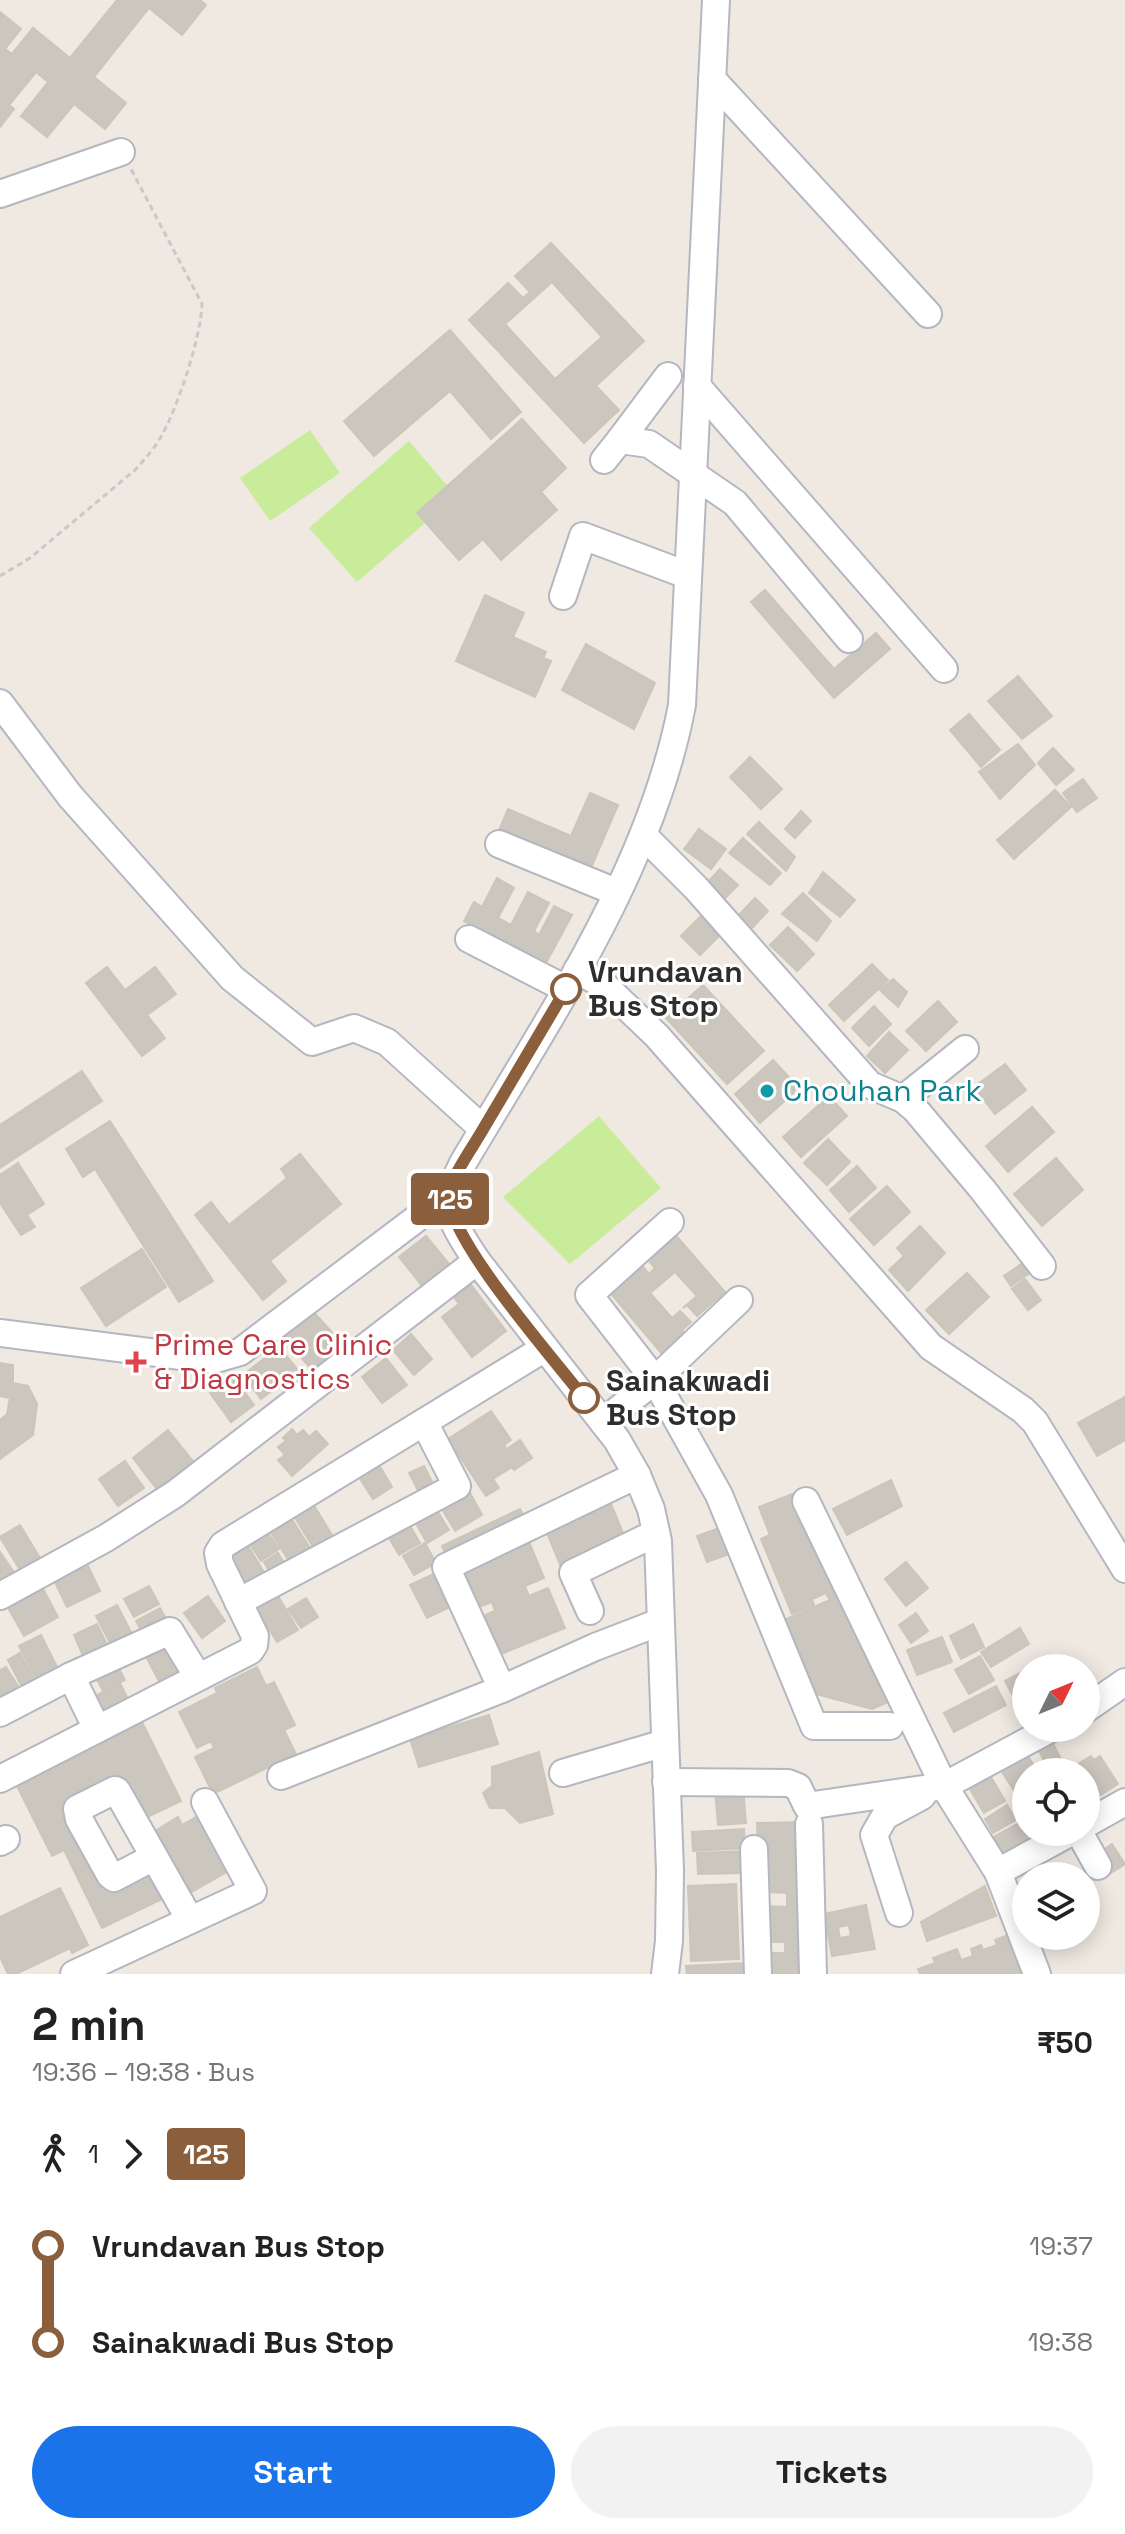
<!DOCTYPE html>
<meta charset="utf-8">
<style>
body{margin:0;font-family:"Space Grotesk",sans-serif;background:#f2f2f2;color:#222;height:100vh;display:flex;flex-direction:column;font-size:30px;white-space:nowrap}
*{box-sizing:border-box;margin:0}
p{font-size:26px;color:#767676}
.icon{flex:none;width:44px;height:44px;fill:none;stroke:currentColor;stroke-width:2;stroke-linecap:round;stroke-linejoin:round}
.map{position:relative;height:1974px;overflow:hidden}
.sheet{display:flex;flex-direction:column;background:#fff;flex:1}
.sheet>*{flex:none}
.badge{padding:0 16px;border-radius:6px;font-size:28px;line-height:52px}
.needle{width:52px;rotate:47deg}
.fabs{position:absolute;left:1012px;top:1654px;display:grid;gap:16px}
.fabs a{display:grid;place-items:center;width:88px;height:88px;border-radius:50%;background:#fff;box-shadow:0 4px 20px #0003;font-size:40px}
.map>.badge{position:absolute;translate:-50% -50%;box-shadow:0 0 0 4px #fff}
.legs{display:flex;align-items:center;gap:12px;height:88px;padding:0 32px;font-size:26px}
.legs p{margin-inline-start:auto}
.summary{display:flex;align-items:center;justify-content:space-between;height:136px;padding:0 32px}
h1{font-size:44px;font-weight:700;line-height:60px}
.primary-button{display:flex;gap:16px;margin-top:auto;padding:16px 32px}
.primary-button a{flex:1;height:92px;border-radius:48px;background:#1a73e8;color:#fff;font-size:32px;font-weight:700;line-height:92px;text-align:center}
.primary-button a+a{background:#f2f2f2;color:#222}
ul{padding:0 32px;list-style:none}
li{display:flex;align-items:center;gap:28px;height:96px;font-size:30px}
li i{display:grid;place-items:center;width:12px;height:100%;margin:0 10px;background:currentColor}
li i::after{content:'';width:20px;height:20px;margin:-10px;border:6px solid;border-radius:50%;background:#fff}
li p{margin-inline-start:auto}
li:first-child i{background:linear-gradient(#0000 50%,currentColor 0)}
li:last-child i{background:linear-gradient(currentColor 50%,#0000 0)}
.map>svg:first-child{display:block}
</style>
<div class="map">
<svg width="1125" height="1974" viewBox="0 0 1125 1974">
<rect width="100%" height="100%" fill="#efe9e1"/>
<!-- pitch -->
<g fill="#c9ec9a">
<path d="M 310,430 L 340,473 L 270,521 L 240,478 Z"/>
<path d="M 409,441 L 456,496 L 357,582 L 309,528 Z"/>
<path d="M 599,1116 L 661,1188 L 570,1264 L 503,1197 Z"/>
</g>
<!-- building -->
<g fill="#cbc7bf" stroke="#cbc5ba" stroke-width="2" fill-rule="evenodd">
<path d="M 117,0 L 200,0 L 206,5 L 182,35 L 149,8 L 94,77 L 126,103 L 105,129 L 74,104 L 47,137 L 21,116 L 48,82 L 36,72 L 9,105 L 14,109 L 0,127 L 0,12 L 21,29 L 5,49 L 12,54 L 33,28 L 70,58 Z"/>
<path d="M 551,243 L 644,341 L 596,386 L 619,410 L 584,443 L 469,320 L 508,283 L 523,298 L 530,292 L 515,276 ZM 552,282 L 602,337 L 555,379 L 505,324 Z"/>
<path d="M 450,330 L 521,412 L 491,439 L 450,391 L 374,456 L 344,421 Z"/>
<path d="M 522,419 L 566,468 L 541,492 L 557,510 L 501,560 L 483,539 L 459,560 L 417,513 Z"/>
<path d="M 765,590 L 834,669 L 876,633 L 890,649 L 834,698 L 751,602 Z"/>
<path d="M 485,595 L 524,613 L 513,637 L 546,652 L 543,658 L 551,661 L 535,697 L 456,661 Z"/>
<path d="M 586,644 L 655,683 L 634,729 L 562,690 Z"/>
<path d="M 1018,676 L 1052,716 L 1022,739 L 988,701 Z"/>
<path d="M 969,714 L 1000,750 L 981,767 L 950,730 Z"/>
<path d="M 1018,744 L 1035,765 L 1000,799 L 979,772 Z"/>
<path d="M 1053,748 L 1074,770 L 1056,785 L 1038,763 Z"/>
<path d="M 750,757 L 782,789 L 761,809 L 730,777 Z"/>
<path d="M 1083,779 L 1097,798 L 1077,812 L 1063,793 Z"/>
<path d="M 1055,790 L 1071,807 L 1014,859 L 997,840 Z"/>
<path d="M 590,793 L 618,805 L 588,875 L 497,835 L 508,809 L 571,836 Z"/>
<path d="M 801,811 L 811,821 L 795,838 L 785,829 Z"/>
<path d="M 759,822 L 795,857 L 786,871 L 747,834 Z"/>
<path d="M 699,829 L 726,849 L 711,869 L 684,849 Z"/>
<path d="M 743,838 L 781,873 L 770,885 L 729,853 Z"/>
<path d="M 720,869 L 738,885 L 725,898 L 708,882 Z"/>
<path d="M 823,872 L 855,900 L 840,917 L 809,893 Z"/>
<path d="M 497,878 L 514,888 L 498,918 L 511,925 L 528,892 L 549,903 L 534,931 L 539,935 L 554,906 L 572,915 L 545,965 L 464,921 L 474,902 L 482,907 Z"/>
<path d="M 803,893 L 831,921 L 817,941 L 782,914 Z"/>
<path d="M 755,898 L 768,911 L 751,929 L 738,916 Z"/>
<path d="M 703,914 L 722,933 L 700,955 L 681,936 Z"/>
<path d="M 788,927 L 814,954 L 797,971 L 770,945 Z"/>
<path d="M 872,964 L 888,980 L 844,1021 L 829,1005 Z"/>
<path d="M 107,967 L 125,990 L 155,967 L 176,994 L 147,1015 L 165,1038 L 142,1056 L 86,983 Z"/>
<path d="M 893,979 L 907,992 L 898,1007 L 880,990 Z"/>
<path d="M 703,985 L 764,1051 L 727,1084 L 666,1018 Z"/>
<path d="M 938,1001 L 957,1022 L 926,1051 L 906,1031 Z"/>
<path d="M 874,1006 L 891,1024 L 869,1046 L 852,1028 Z"/>
<path d="M 889,1032 L 908,1050 L 885,1073 L 867,1056 Z"/>
<path d="M 773,1060 L 799,1088 L 760,1123 L 735,1094 Z"/>
<path d="M 1005,1064 L 1026,1090 L 995,1114 L 974,1087 Z"/>
<path d="M 82,1071 L 102,1101 L 0,1168 L 0,1125 Z"/>
<path d="M 829,1096 L 847,1116 L 801,1157 L 783,1137 Z"/>
<path d="M 1032,1107 L 1054,1132 L 1008,1172 L 986,1146 Z"/>
<path d="M 110,1121 L 213,1281 L 179,1302 L 95,1169 L 83,1177 L 66,1149 Z"/>
<path d="M 828,1139 L 850,1162 L 827,1185 L 804,1163 Z"/>
<path d="M 300,1154 L 341,1204 L 270,1261 L 286,1281 L 263,1300 L 195,1215 L 211,1202 L 229,1225 L 287,1178 L 281,1169 Z"/>
<path d="M 1056,1158 L 1083,1190 L 1042,1226 L 1014,1194 Z"/>
<path d="M 18,1163 L 44,1204 L 27,1215 L 35,1227 L 21,1235 L 0,1203 L 0,1175 Z"/>
<path d="M 857,1166 L 876,1188 L 849,1212 L 830,1190 Z"/>
<path d="M 887,1186 L 910,1212 L 874,1245 L 850,1219 Z"/>
<path d="M 920,1226 L 945,1253 L 908,1291 L 889,1270 L 904,1256 L 897,1248 Z"/>
<path d="M 672,1231 L 725,1292 L 697,1316 L 687,1305 L 683,1308 L 697,1296 L 675,1272 L 650,1293 L 672,1318 L 680,1311 L 691,1322 L 682,1330 L 686,1335 L 663,1355 L 608,1290 L 639,1262 L 649,1274 L 655,1268 L 644,1255 Z"/>
<path d="M 426,1236 L 450,1265 L 423,1287 L 399,1257 Z"/>
<path d="M 142,1249 L 166,1287 L 106,1326 L 81,1288 Z"/>
<path d="M 1030,1258 L 1037,1268 L 1011,1286 L 1004,1276 Z"/>
<path d="M 967,1273 L 989,1297 L 949,1334 L 926,1310 Z"/>
<path d="M 466,1278 L 506,1331 L 472,1357 L 442,1317 L 459,1304 L 449,1291 Z"/>
<path d="M 1025,1279 L 1041,1300 L 1028,1310 L 1012,1289 Z"/>
<path d="M 310,1308 L 345,1347 L 315,1373 L 280,1334 Z"/>
<path d="M 411,1334 L 432,1359 L 414,1375 L 393,1350 Z"/>
<path d="M 279,1347 L 298,1370 L 261,1399 L 243,1375 Z"/>
<path d="M 386,1358 L 407,1385 L 382,1403 L 362,1377 Z"/>
<path d="M 0,1363 L 13,1365 L 13,1383 L 28,1386 L 37,1404 L 33,1435 L 0,1459 L 0,1420 L 7,1414 L 10,1398 L 0,1396 Z"/>
<path d="M 233,1376 L 254,1405 L 231,1422 L 210,1393 Z"/>
<path d="M 1125,1397 L 1125,1440 L 1097,1456 L 1078,1423 Z"/>
<path d="M 491,1411 L 511,1440 L 504,1445 L 507,1449 L 520,1440 L 532,1458 L 514,1470 L 512,1467 L 493,1479 L 499,1488 L 486,1496 L 448,1439 Z"/>
<path d="M 292,1429 L 297,1435 L 303,1430 L 309,1437 L 316,1431 L 328,1444 L 292,1476 L 278,1460 L 285,1455 L 278,1447 L 286,1441 L 283,1438 Z"/>
<path d="M 168,1430 L 196,1465 L 160,1493 L 133,1458 Z"/>
<path d="M 125,1461 L 144,1488 L 118,1506 L 99,1479 Z"/>
<path d="M 379,1465 L 392,1487 L 373,1499 L 359,1477 Z"/>
<path d="M 424,1466 L 438,1493 L 423,1500 L 409,1473 Z"/>
<path d="M 891,1480 L 902,1506 L 847,1535 L 833,1509 Z"/>
<path d="M 469,1491 L 482,1515 L 455,1531 L 441,1507 Z"/>
<path d="M 800,1491 L 842,1593 L 829,1599 L 826,1593 L 812,1599 L 814,1605 L 792,1614 L 761,1539 L 770,1535 L 759,1507 Z"/>
<path d="M 608,1497 L 628,1545 L 563,1572 L 543,1523 Z"/>
<path d="M 313,1504 L 337,1543 L 318,1555 L 294,1516 Z"/>
<path d="M 435,1507 L 449,1530 L 427,1543 L 414,1520 Z"/>
<path d="M 520,1509 L 528,1525 L 450,1563 L 442,1546 Z"/>
<path d="M 291,1518 L 315,1556 L 294,1569 L 270,1531 Z"/>
<path d="M 406,1519 L 420,1543 L 399,1555 L 385,1531 Z"/>
<path d="M 20,1525 L 43,1563 L 23,1575 L 0,1537 Z"/>
<path d="M 722,1527 L 732,1553 L 707,1562 L 697,1536 Z"/>
<path d="M 265,1529 L 279,1549 L 261,1561 L 248,1541 Z"/>
<path d="M 527,1537 L 544,1578 L 525,1586 L 529,1596 L 548,1588 L 565,1628 L 494,1657 L 478,1618 L 495,1611 L 492,1602 L 474,1609 L 457,1566 Z"/>
<path d="M 244,1539 L 269,1581 L 249,1593 L 223,1552 Z"/>
<path d="M 425,1543 L 436,1563 L 414,1575 L 403,1556 Z"/>
<path d="M 0,1552 L 16,1575 L 0,1586 Z"/>
<path d="M 278,1553 L 289,1571 L 275,1580 L 264,1562 Z"/>
<path d="M 906,1562 L 928,1588 L 906,1606 L 885,1579 Z"/>
<path d="M 88,1566 L 100,1591 L 67,1607 L 55,1582 Z"/>
<path d="M 442,1570 L 458,1603 L 427,1618 L 410,1585 Z"/>
<path d="M 41,1585 L 58,1617 L 24,1636 L 6,1604 Z"/>
<path d="M 149,1586 L 159,1604 L 134,1617 L 124,1599 Z"/>
<path d="M 275,1591 L 298,1630 L 277,1642 L 254,1604 Z"/>
<path d="M 848,1592 L 893,1700 L 872,1709 L 812,1693 L 784,1620 Z"/>
<path d="M 208,1596 L 225,1621 L 202,1638 L 184,1613 Z"/>
<path d="M 306,1598 L 318,1617 L 301,1628 L 288,1609 Z"/>
<path d="M 117,1605 L 133,1636 L 112,1647 L 96,1616 Z"/>
<path d="M 160,1608 L 170,1626 L 146,1640 L 136,1621 Z"/>
<path d="M 916,1613 L 928,1631 L 911,1643 L 899,1625 Z"/>
<path d="M 97,1624 L 108,1647 L 84,1658 L 74,1635 Z"/>
<path d="M 973,1624 L 984,1647 L 961,1659 L 950,1636 Z"/>
<path d="M 1020,1628 L 1029,1644 L 991,1667 L 981,1652 Z"/>
<path d="M 41,1635 L 59,1671 L 38,1682 L 19,1646 Z"/>
<path d="M 942,1637 L 952,1662 L 917,1675 L 907,1650 Z"/>
<path d="M 168,1641 L 184,1671 L 160,1683 L 144,1653 Z"/>
<path d="M 20,1653 L 37,1684 L 24,1691 L 8,1660 Z"/>
<path d="M 980,1656 L 994,1680 L 969,1694 L 955,1670 Z"/>
<path d="M 116,1663 L 125,1680 L 103,1691 L 94,1674 Z"/>
<path d="M 6,1667 L 21,1691 L 0,1704 L 0,1670 Z"/>
<path d="M 257,1667 L 266,1686 L 274,1682 L 295,1725 L 284,1730 L 296,1754 L 213,1794 L 195,1757 L 214,1748 L 211,1741 L 197,1748 L 179,1712 L 217,1693 L 215,1688 Z"/>
<path d="M 1026,1670 L 1026,1689 L 1013,1696 L 1005,1681 Z"/>
<path d="M 120,1683 L 130,1703 L 105,1716 L 95,1696 Z"/>
<path d="M 996,1686 L 1006,1705 L 954,1732 L 944,1713 Z"/>
<path d="M 489,1715 L 498,1744 L 419,1767 L 410,1739 Z"/>
<path d="M 141,1720 L 181,1801 L 139,1821 L 121,1784 L 70,1808 L 111,1890 L 150,1871 L 164,1898 L 102,1928 L 64,1850 L 52,1856 L 15,1782 Z"/>
<path d="M 1051,1740 L 1064,1765 L 1050,1772 L 1037,1747 Z"/>
<path d="M 539,1752 L 553,1814 L 520,1823 L 505,1808 L 490,1808 L 483,1793 L 492,1786 L 492,1767 Z"/>
<path d="M 1026,1753 L 1038,1772 L 1026,1772 L 1026,1798 L 1021,1801 L 1000,1769 Z"/>
<path d="M 1091,1756 L 1094,1760 L 1100,1756 L 1118,1784 L 1086,1804 L 1086,1772 L 1065,1772 Z"/>
<path d="M 991,1777 L 1005,1801 L 984,1813 L 970,1789 Z"/>
<path d="M 743,1788 L 746,1823 L 718,1825 L 715,1790 Z"/>
<path d="M 1007,1805 L 1016,1820 L 993,1833 L 985,1819 Z"/>
<path d="M 205,1812 L 230,1870 L 190,1893 L 155,1831 L 178,1817 L 182,1825 Z"/>
<path d="M 804,1822 L 810,1974 L 763,1974 L 757,1823 ZM 767,1892 L 787,1893 L 787,1907 L 766,1906 ZM 768,1942 L 785,1942 L 785,1953 L 768,1953 Z"/>
<path d="M 1019,1823 L 1028,1839 L 1001,1854 L 992,1838 Z"/>
<path d="M 744,1829 L 745,1848 L 693,1851 L 692,1832 Z"/>
<path d="M 1112,1844 L 1125,1864 L 1108,1875 L 1095,1856 Z"/>
<path d="M 744,1851 L 745,1873 L 698,1874 L 697,1853 Z"/>
<path d="M 736,1884 L 739,1959 L 691,1961 L 688,1886 Z"/>
<path d="M 985,1886 L 996,1916 L 927,1941 L 921,1922 Z"/>
<path d="M 60,1888 L 88,1945 L 72,1953 L 70,1948 L 16,1974 L 8,1974 L 0,1957 L 0,1917 Z"/>
<path d="M 866,1905 L 875,1949 L 832,1956 L 824,1914 ZM 849,1925 L 851,1936 L 840,1938 L 838,1927 Z"/>
<path d="M 1013,1933 L 1028,1974 L 920,1974 L 918,1969 L 935,1963 L 933,1958 L 957,1949 L 961,1960 L 973,1956 L 971,1949 L 981,1945 L 983,1950 L 997,1945 L 995,1940 Z"/>
<path d="M 745,1963 L 746,1974 L 687,1974 L 686,1966 Z"/>
</g>
<g fill="none" stroke-linecap="round" stroke-linejoin="round">
<defs>
<g id="minor">
<path d="M 712,79 L 928,314"/>
<path d="M 0,194 L 121,152"/>
<path d="M 697,386 L 944,669"/>
<path d="M 620,440 L 668,376"/>
<path d="M 604,460 L 620,440 L 649,444 L 735,503 L 849,639"/>
<path d="M 563,596 L 583,536 L 687,575"/>
<path d="M 0,703 L 70,796 L 232,978 L 312,1042 L 354,1028 L 387,1042 L 483,1129"/>
<path d="M 644,836 L 696,888 L 870,1085 L 903,1099 L 915,1109 L 983,1190 L 1042,1266"/>
<path d="M 499,844 L 616,892"/>
<path d="M 469,939 L 566,989"/>
<path d="M 577,970 L 605,986 L 657,1036 L 931,1347 L 1023,1410 L 1035,1422 L 1125,1569"/>
<path d="M 903,1099 L 965,1049"/>
<path d="M 670,1222 L 589,1295 L 655,1380 L 719,1495 L 814,1726 L 890,1726"/>
<path d="M 0,1333 L 212,1360 L 240,1352 L 449,1194"/>
<path d="M 603,1422 L 655,1380 L 739,1300"/>
<path d="M 806,1501 L 944,1786 L 998,1872 L 1037,1974"/>
<path d="M 0,1596 L 106,1538 L 175,1494 L 477,1261"/>
<path d="M 238,1602 L 457,1486 L 424,1422"/>
<path d="M 590,1611 L 573,1573 L 656,1533"/>
<path d="M 71,1676 L 97,1729"/>
<path d="M 502,1689 L 446,1567 L 637,1475"/>
<path d="M 1086,1709 L 1125,1682"/>
<path d="M 0,1713 L 71,1676 L 170,1631 L 198,1677"/>
<path d="M 563,1773 L 665,1743"/>
<path d="M 281,1776 L 502,1689 L 595,1647 L 660,1622"/>
<path d="M 0,1779 L 250,1651 L 254,1645 L 255,1636 L 220,1564 L 218,1553 L 223,1545 L 545,1348"/>
<path d="M 666,1782 L 788,1783 L 798,1787 L 807,1806 L 944,1786 L 1052,1728"/>
<path d="M 809,1824 L 813,1974"/>
<path d="M 1086,1824 L 1125,1802"/>
<path d="M 1079,1832 L 1098,1866"/>
<path d="M 0,1842 L 6,1839"/>
<path d="M 754,1849 L 758,1974"/>
<path d="M 154,1857 L 114,1878 L 110,1875 L 79,1819 L 77,1809 L 115,1790 L 117,1791 L 190,1920"/>
<path d="M 998,1872 L 1071,1832"/>
<path d="M 899,1913 L 874,1835 L 885,1816 L 922,1796"/>
<path d="M 74,1974 L 253,1891 L 205,1802"/>
<path d="M 665,1974 L 669,1941 L 670,1871 L 658,1541 L 651,1509 L 637,1475 L 617,1440 L 477,1261 C 465,1242 444,1215 450,1192 C 453,1182 459,1172 463,1163 C 548,1019 651,870 682,705 L 716,0"/>
</g>
</defs>
<!-- minor casing -->
<use href="#minor" stroke="#b4b7c1" stroke-width="30"/>
<!-- path -->
<path stroke="#c9c9c9" stroke-width="3" stroke-dasharray="6 4" stroke-linecap="butt" d="M 0,576 L 30,558 L 135,470 C 145,459 155,448 162,435 C 178,406 201,337 202,304 L 131,169"/>
<!-- minor -->
<use href="#minor" stroke="#fff" stroke-width="26"/>
</g>
<g fill="none" stroke-linecap="round" stroke-linejoin="round">
<defs>
<path id="line-1" d="M 566,989 C 538,1036 510,1084 482,1131 C 473,1147 450,1178 449,1196 C 448,1239 554,1359 584,1398"/>
</defs>
<!-- line-1 casing -->
<use href="#line-1" stroke="#fff" stroke-width="18"/>
<!-- line-1 -->
<use href="#line-1" stroke="#8b5e3c" stroke-width="12"/>
</g>
<!-- markers -->
<g fill="#fff" stroke="#8b5e3c" stroke-width="4">
<circle cx="566" cy="989" r="14"/>
<circle cx="584" cy="1398" r="14"/>
</g>
<circle fill="#0f9aa8" stroke="#fff" stroke-width="3" cx="767" cy="1091" r="8"/>
<path fill="#e0444e" stroke="#fff" stroke-width="3" d="M132 1350h8v8h8v8h-8v8h-8v-8h-8v-8h8z"/>
<g text-anchor="middle" stroke-width="6" stroke-linejoin="round" paint-order="stroke">
<!-- stop labels -->
<g font-size="30" font-weight="bold" fill="#2e2e2e" stroke="#fff" text-anchor="start">
<text x="588" y="982">Vrundavan<tspan x="588" dy="34">Bus Stop</tspan></text>
<text x="606" y="1391">Sainakwadi<tspan x="606" dy="34">Bus Stop</tspan></text>
</g>
<!-- culture labels -->
<g font-size="30" fill="#0d838f" stroke="#fff" text-anchor="start">
<text x="783" y="1101">Chouhan Park</text>
</g>
<!-- health labels -->
<g font-size="30" fill="#be3a42" stroke="#fff" text-anchor="start">
<text x="154" y="1355">Prime Care Clinic<tspan x="154" dy="34">&amp; Diagnostics</tspan></text>
</g>
</g>
</svg>
<div class="fabs">
<a><svg class="needle" viewBox="-14 -14 28 28"><path d="M0-13l5 13h-10z" fill="#e53935"/><path d="M0 13l5-13h-10z" fill="#767676"/></svg></a>
<a><svg class="icon" aria-label="locate" viewBox="0 0 24 24"><circle cx="12" cy="12" r="6"/><path d="M12 2v4M12 18v4M2 12h4M18 12h4"/></svg></a>
<a><svg class="icon" aria-label="layers" viewBox="0 0 24 24"><path d="M12 4l9 5-9 5-9-5zM3 14l9 5 9-5"/></svg></a>
</div>
<b class="badge" style="left:450px;top:1199px;background:#8b5e3c;color:#fff">125</b>
</div>
<section class="sheet">
<div class="summary"><div><h1>2 min</h1><p>19:36 – 19:38 · Bus</p></div><b>₹50</b></div>
<div class="legs"><svg class="icon" aria-label="walk" viewBox="0 0 24 24"><circle cx="13" cy="4" r="2"/><path d="M13 8l-2 6 4 7M11 14l-3 7M7 12l3-4h3l4 4"/></svg>1<svg class="icon" aria-label="forward" viewBox="0 0 24 24"><path d="M9 5l7 7-7 7"/></svg><b class="badge" style="background:#8b5e3c;color:#fff">125</b></div>
<ul>
<li><i style="color:#8b5e3c"></i><b>Vrundavan Bus Stop</b><p>19:37</p></li>
<li><i style="color:#8b5e3c"></i><b>Sainakwadi Bus Stop</b><p>19:38</p></li>
</ul>
<div class="primary-button"><a>Start</a><a>Tickets</a></div>
</section>
